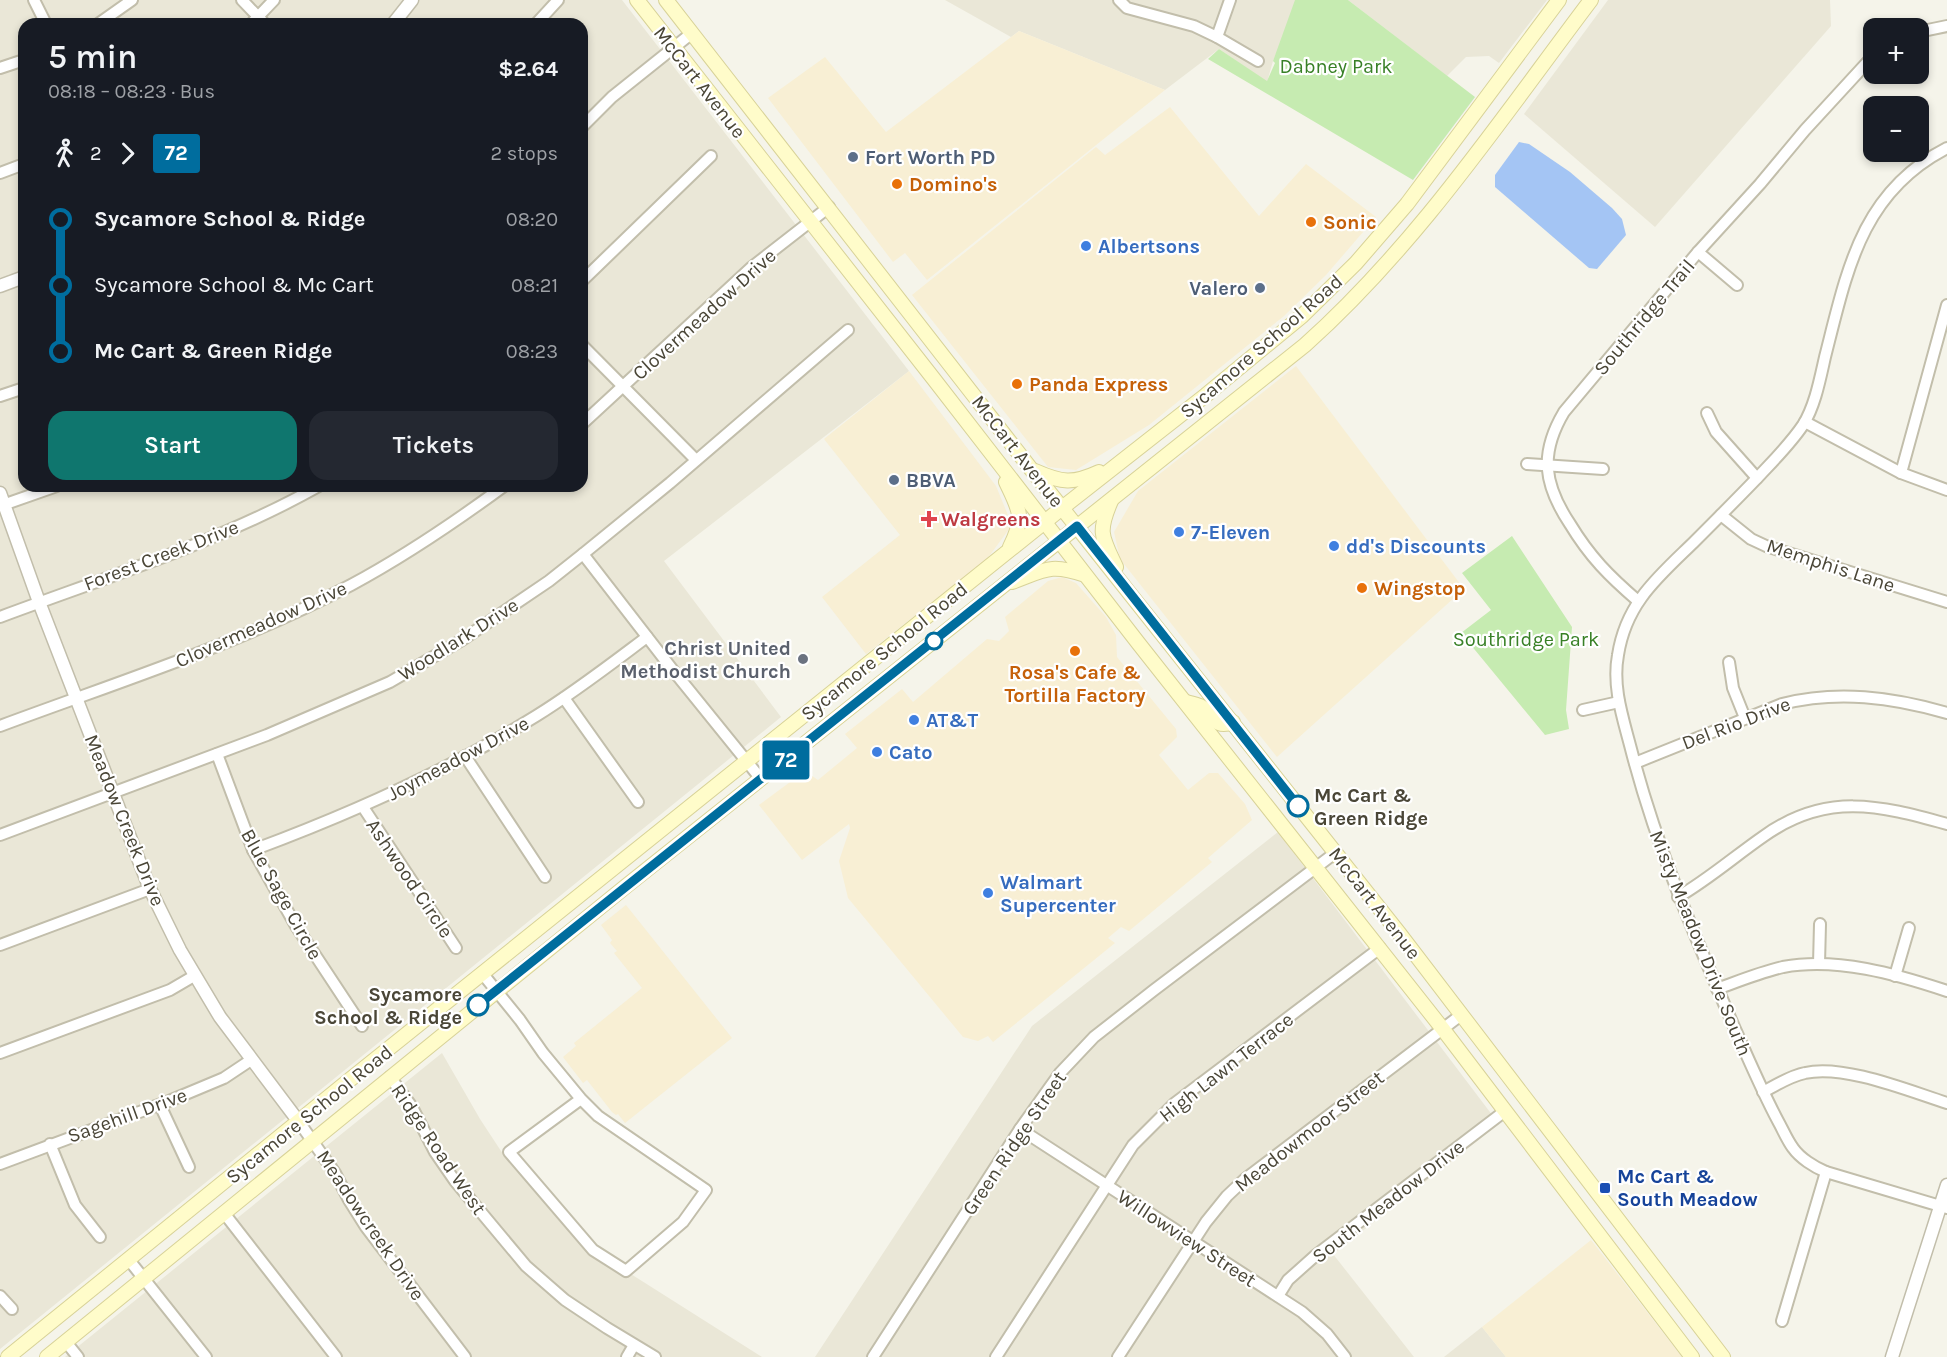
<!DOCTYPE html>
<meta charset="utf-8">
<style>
body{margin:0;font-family:Karla,sans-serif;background:#242831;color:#f1f3f6;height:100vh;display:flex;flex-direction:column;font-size:22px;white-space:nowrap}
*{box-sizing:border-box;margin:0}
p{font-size:20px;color:#9ea1a6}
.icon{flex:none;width:33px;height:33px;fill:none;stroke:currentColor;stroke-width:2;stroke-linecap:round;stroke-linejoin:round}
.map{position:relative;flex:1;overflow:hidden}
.side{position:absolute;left:18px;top:18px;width:570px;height:474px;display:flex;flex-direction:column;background:#171b24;border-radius:18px;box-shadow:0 3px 9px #0003}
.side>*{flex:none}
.badge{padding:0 12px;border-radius:4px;font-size:21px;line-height:39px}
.tools{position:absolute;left:1863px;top:18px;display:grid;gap:12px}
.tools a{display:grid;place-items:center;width:66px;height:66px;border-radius:12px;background:#171b24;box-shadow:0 3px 9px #0003;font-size:30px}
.map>.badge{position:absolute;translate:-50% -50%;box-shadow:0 0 0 3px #fff}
.legs{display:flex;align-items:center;gap:9px;height:66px;padding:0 30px;font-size:20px}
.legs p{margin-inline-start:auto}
.overview{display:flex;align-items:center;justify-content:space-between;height:102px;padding:0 30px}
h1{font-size:33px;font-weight:600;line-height:45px}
.button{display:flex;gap:12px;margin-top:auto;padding:12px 30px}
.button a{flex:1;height:69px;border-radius:18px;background:#0f766e;color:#fff;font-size:24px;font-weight:600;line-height:69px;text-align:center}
.button a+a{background:#242831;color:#f1f3f6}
ul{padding:0 30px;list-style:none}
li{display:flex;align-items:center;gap:21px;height:66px;font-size:22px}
li i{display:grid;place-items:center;width:9px;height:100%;margin:0 8px;background:currentColor}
li i::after{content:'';width:15px;height:15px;margin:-8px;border:4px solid;border-radius:50%;background:#171b24}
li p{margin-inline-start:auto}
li:first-child i{background:linear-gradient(#0000 50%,currentColor 0)}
li:last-child i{background:linear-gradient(currentColor 50%,#0000 0)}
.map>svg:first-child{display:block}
</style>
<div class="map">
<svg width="1947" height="1357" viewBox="0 0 1947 1357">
<rect width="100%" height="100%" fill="#f5f4ea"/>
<!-- residential -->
<g fill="#eae7d7" fill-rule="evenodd">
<path d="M 0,0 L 622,0 L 909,371 L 664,561 L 781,717 L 0,1349 ZM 24,24 L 582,24 L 582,486 L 24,486 Z"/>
<path d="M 945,0 L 1299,0 L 1273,61 L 1267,82 L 1219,49 L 1165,90 L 1019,31 L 1011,37 Z"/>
<path d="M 1348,0 L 1547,0 L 1499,63 L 1489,56 L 1466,57 L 1447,76 Z"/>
<path d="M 1608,0 L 1830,0 L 1831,26 L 1655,227 L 1524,114 Z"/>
<path d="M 1278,832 L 1499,1124 L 1333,1254 L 1414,1357 L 815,1357 L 1032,1026 Z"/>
<path d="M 442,1053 L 480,1119 L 501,1151 L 556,1215 L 578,1237 L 604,1257 L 762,1357 L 65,1357 Z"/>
<path d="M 1482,1327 L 1506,1357 L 1444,1357 Z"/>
</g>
<!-- commercial -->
<g fill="#f8efd4">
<path d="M 1019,31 L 1165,90 L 927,280 L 905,253 L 893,262 L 768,98 L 825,57 L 886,132 Z"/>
<path d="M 1170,107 L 1259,216 L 1306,164 L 1376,217 L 1326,275 L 1284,316 L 1149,425 L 1076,470 L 1048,467 L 912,295 L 1096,147 L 1105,155 Z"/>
<path d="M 1296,366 L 1464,589 L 1277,757 L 1120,559 L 1114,532 L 1138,491 Z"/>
<path d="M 909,371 L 996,486 L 1012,525 L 987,559 L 866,654 L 822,597 L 900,535 L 824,439 Z"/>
<path d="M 1062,577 L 1076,583 L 1106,617 L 1116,635 L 1117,657 L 1176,729 L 1177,737 L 1159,755 L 1188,790 L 1209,773 L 1218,773 L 1245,804 L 1252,820 L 1208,858 L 1212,862 L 1129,931 L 1121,927 L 1108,938 L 1115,943 L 993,1042 L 988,1036 L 978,1041 L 963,1037 L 848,898 L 839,861 L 850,828 L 849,824 L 802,860 L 759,805 L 805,771 L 818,780 L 857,748 L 845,734 L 902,689 L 913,702 L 987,639 L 999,641 L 1009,631 L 1005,617 L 1048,581 Z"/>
<path d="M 626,905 L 732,1038 L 625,1123 L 618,1114 L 616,1115 L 612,1112 L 587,1080 L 583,1083 L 563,1057 L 576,1046 L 574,1043 L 642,988 L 614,953 L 617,951 L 610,943 L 612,940 L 601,925 Z"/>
<path d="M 1591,1240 L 1682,1357 L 1506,1357 L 1482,1327 Z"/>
</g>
<!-- green -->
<g fill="#c6ebb1">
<path d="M 1295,0 L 1348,0 L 1475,97 L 1413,180 L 1208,59 L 1219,49 L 1267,81 L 1275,63 L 1273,61 Z"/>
<path d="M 1512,536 L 1572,627 L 1566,710 L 1569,729 L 1545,735 L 1461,633 L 1491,610 L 1462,573 Z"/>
</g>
<!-- water -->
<path fill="#a4c5f4" d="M 1519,142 L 1529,144 L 1570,172 L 1612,208 L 1622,219 L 1626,235 L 1597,269 L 1589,268 L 1495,187 L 1495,175 Z"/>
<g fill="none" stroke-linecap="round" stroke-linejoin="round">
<defs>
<g id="minor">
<path d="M 34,0 L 46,24"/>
<path d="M 242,0 L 265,24"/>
<path d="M 1119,0 L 1127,8 L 1194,26 L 1217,37 L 1258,61"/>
<path d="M 98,24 L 132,0"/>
<path d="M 251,24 L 274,0"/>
<path d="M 536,24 L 558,0"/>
<path d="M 1918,32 L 1947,26"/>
<path d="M 1217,37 L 1230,0"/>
<path d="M 0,68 L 24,60"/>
<path d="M 582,127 L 612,97 L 692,33"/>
<path d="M 1947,148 C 1861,192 1847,271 1825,357 C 1820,379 1815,406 1803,425 C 1791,443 1775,459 1760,475 C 1738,498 1715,521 1693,543 C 1658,577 1626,603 1618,655 C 1612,687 1623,718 1631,749 C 1656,846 1695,937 1735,1029 C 1749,1060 1762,1091 1778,1121 C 1783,1130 1787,1140 1793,1148 C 1800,1158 1814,1167 1826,1172 L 1947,1208"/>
<path d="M 0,173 L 24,164"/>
<path d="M 1698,252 L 1737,285"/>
<path d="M 582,281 L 711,156"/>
<path d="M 582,345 L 696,460"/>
<path d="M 0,396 L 24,388"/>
<path d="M 1707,413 L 1716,432 L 1757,478"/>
<path d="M 1805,422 L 1901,473 L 1947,490"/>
<path d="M 582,424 L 752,267 L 829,207"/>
<path d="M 1527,464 L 1603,469"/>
<path d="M 1901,473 L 1947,305"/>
<path d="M 0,506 L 57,486"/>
<path d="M 1721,515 L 1751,539 L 1766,546 L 1947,602"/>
<path d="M 583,554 L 672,669 L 761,779"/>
<path d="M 1638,601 C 1609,576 1590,557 1570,524 C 1544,485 1539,454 1564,412 L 1698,252 L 1760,184 L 1805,130 L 1874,55"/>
<path d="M 0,617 C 107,577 219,542 319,486"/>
<path d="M 1729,662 L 1733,688 L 1745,718"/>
<path d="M 564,698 L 638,802"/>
<path d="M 1583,710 L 1619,702"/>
<path d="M 0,726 C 118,682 239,644 351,585 C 405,556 455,522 504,486"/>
<path d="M 217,754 L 253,850 L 296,926 L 362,1026"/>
<path d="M 465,756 L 545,877"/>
<path d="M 1635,763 L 1782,704 C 1837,690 1892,697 1947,713"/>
<path d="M 363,807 L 456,948"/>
<path d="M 0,835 L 267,735 L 390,682 L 462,640 L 549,581 L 583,554 L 670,483 L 848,330"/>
<path d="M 253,850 C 350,814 447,771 536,716 C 575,692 611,664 647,637"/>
<path d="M 1678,897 C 1709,879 1735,856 1764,836 C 1826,792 1879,805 1947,824"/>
<path d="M 0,945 L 150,889"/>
<path d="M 1819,964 L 1820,924"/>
<path d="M 482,973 L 520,1020 L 543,1053 L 581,1099 L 598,1116 L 706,1190 L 683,1222 L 626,1271 L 593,1250 L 509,1152 L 581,1099"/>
<path d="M 1895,976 L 1909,928"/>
<path d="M 1717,989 C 1739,981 1761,972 1783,967 C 1837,957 1896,974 1947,991"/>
<path d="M 0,1053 L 170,990 L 194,976"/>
<path d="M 390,1077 L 412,1107 L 435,1152 L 455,1181 L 526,1266 L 565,1300 L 607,1328 L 655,1357"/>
<path d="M 1763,1092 C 1776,1085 1790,1076 1805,1073 C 1844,1064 1909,1091 1947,1103"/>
<path d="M 160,1105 L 189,1167"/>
<path d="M 299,1122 L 335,1173 L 349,1200 L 366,1227 L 465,1357"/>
<path d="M 1020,1129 L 1302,1312 L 1327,1334 L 1345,1357"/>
<path d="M 50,1144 L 75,1205 L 100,1237"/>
<path d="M 0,1164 L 169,1101 L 224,1078 L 251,1060"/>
<path d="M 224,1213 L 336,1357"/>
<path d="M 129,1260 L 206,1357"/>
<path d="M 0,1296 L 12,1309"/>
<path d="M 1278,1296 L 1288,1280 L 1316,1255 L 1505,1111"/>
<path d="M 1782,1321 L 1826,1172"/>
<path d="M 66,1342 L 78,1357"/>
<path d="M 627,1357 L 634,1345"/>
<path d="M 873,1357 L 1020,1129 L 1060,1073 L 1094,1037 L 1154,990 L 1335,853"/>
<path d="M 996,1357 L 1133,1145 L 1175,1103 L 1380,948"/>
<path d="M 1118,1357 L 1206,1222 L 1227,1196 L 1245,1179 L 1461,1015"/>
</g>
<g id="tertiary">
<path d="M 393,24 L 412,0"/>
<path d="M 0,286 L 24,277"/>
<path d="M 0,493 L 39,602 L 150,889 L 180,950 L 220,1017 L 299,1122"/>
<path d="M 1892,1357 L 1947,1185"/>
</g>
<g id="secondary">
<path d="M 637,0 L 933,378 L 1139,644 L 1442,1028 L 1692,1357"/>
<path d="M 666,0 L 1031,469 L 1399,933 L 1723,1357"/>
<path d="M 1035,471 C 1062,483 1073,484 1099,472"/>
<path d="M 1006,482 C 1020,511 1025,517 1010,547"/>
<path d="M 1111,501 C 1097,533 1102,537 1116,567"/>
<path d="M 1012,582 C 1045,570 1050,563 1085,575"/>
<path d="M 1186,702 C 1190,703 1196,704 1200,706 C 1214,713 1213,730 1233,722"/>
<path d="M 8,1357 L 347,1082 L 1062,508 L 1206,395 L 1302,316 L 1356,263 L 1407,204 L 1559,0"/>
<path d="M 47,1357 L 625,887 L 1305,345 C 1417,245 1501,119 1591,0"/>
</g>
</defs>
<!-- minor casing -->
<use href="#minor" stroke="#c2beab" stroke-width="14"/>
<!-- tertiary casing -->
<use href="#tertiary" stroke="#c2beab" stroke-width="15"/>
<!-- secondary casing -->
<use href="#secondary" stroke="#d8d298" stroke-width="16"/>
<!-- minor -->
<use href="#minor" stroke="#fff" stroke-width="10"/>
<!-- tertiary -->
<use href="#tertiary" stroke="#fff" stroke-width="12"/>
<!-- secondary -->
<use href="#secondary" stroke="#fffcca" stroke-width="14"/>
</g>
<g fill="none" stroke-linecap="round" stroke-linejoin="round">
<defs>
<path id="line-1" d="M 478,1005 L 1077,526 L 1298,806"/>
</defs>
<!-- line-1 casing -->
<use href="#line-1" stroke="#fff" stroke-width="14"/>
<!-- line-1 -->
<use href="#line-1" stroke="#006d9e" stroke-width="9"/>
</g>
<!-- markers -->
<g fill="#5c6f8a" stroke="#fff" stroke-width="2">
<circle cx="853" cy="157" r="6"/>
<circle cx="1260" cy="288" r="6"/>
<circle cx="894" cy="480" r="6"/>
</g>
<g fill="#e8710a" stroke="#fff" stroke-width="2">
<circle cx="897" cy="184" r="6"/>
<circle cx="1311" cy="222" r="6"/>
<circle cx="1017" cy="384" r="6"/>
<circle cx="1362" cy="588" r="6"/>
<circle cx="1075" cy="651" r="6"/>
</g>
<g fill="#3f7fe0" stroke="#fff" stroke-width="2">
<circle cx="1086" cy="246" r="6"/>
<circle cx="1179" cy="532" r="6"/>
<circle cx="1334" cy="546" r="6"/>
<circle cx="914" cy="720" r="6"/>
<circle cx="877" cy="752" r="6"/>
<circle cx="988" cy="893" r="6"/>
</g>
<path fill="#e0444e" stroke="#fff" stroke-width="2" d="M926 510h6v6h6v6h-6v6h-6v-6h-6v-6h6z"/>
<g fill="#fff" stroke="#006d9e" stroke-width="3">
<circle cx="934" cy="641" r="8"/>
<circle cx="1298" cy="806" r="10"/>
<circle cx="478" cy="1005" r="10"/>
</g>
<circle fill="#6b7280" stroke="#fff" stroke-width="2" cx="803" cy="659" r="6"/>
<rect fill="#1a4fb4" stroke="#fff" stroke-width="2" x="1599" y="1182" width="12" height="12" rx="3"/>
<g text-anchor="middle" stroke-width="4.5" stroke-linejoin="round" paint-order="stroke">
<!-- park labels -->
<g font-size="20" fill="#388026" stroke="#fff">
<text x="1336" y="73">Dabney Park</text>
<text x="1526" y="646">Southridge Park</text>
</g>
<!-- street labels -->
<g font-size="20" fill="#4a4637" stroke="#fff">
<text transform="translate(700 82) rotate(52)" y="7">McCart Avenue</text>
<text transform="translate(704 314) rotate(-42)" y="7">Clovermeadow Drive</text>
<text transform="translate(1644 317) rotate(-50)" y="7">Southridge Trail</text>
<text transform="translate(1261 346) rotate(-41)" y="7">Sycamore School Road</text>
<text transform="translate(1018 451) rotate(52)" y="7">McCart Avenue</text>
<text transform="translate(161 555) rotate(-21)" y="7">Forest Creek Drive</text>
<text transform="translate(1831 565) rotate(18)" y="7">Memphis Lane</text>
<text transform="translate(261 624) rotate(-24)" y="7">Clovermeadow Drive</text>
<text transform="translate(458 639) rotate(-32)" y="7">Woodlark Drive</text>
<text transform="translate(884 651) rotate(-39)" y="7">Sycamore School Road</text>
<text transform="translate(1736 723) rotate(-21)" y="7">Del Rio Drive</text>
<text transform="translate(458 758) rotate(-28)" y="7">Joymeadow Drive</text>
<text transform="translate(125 820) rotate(68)" y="7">Meadow Creek Drive</text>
<text transform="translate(410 878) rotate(56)" y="7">Ashwood Circle</text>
<text transform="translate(282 894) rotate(61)" y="7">Blue Sage Circle</text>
<text transform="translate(1375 903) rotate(52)" y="7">McCart Avenue</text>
<text transform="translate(1701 943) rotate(68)" y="7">Misty Meadow Drive South</text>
<text transform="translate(1226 1067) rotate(-38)" y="7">High Lawn Terrace</text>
<text transform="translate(309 1114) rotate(-39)" y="7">Sycamore School Road</text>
<text transform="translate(127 1115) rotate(-20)" y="7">Sagehill Drive</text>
<text transform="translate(1309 1131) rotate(-38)" y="7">Meadowmoor Street</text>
<text transform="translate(1014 1143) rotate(-56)" y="7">Green Ridge Street</text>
<text transform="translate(439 1149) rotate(56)" y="7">Ridge Road West</text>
<text transform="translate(1388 1201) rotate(-38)" y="7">South Meadow Drive</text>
<text transform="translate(371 1225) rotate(56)" y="7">Meadowcreek Drive</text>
<text transform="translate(1187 1238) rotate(33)" y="7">Willowview Street</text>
</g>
<!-- service labels -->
<g font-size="20" font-weight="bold" fill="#4e5e75" stroke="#fff" text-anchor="start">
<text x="865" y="164">Fort Worth PD</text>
<text x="1248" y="295" text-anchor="end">Valero</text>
<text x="906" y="487">BBVA</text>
</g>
<!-- food labels -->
<g font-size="20" font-weight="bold" fill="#c56008" stroke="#fff" text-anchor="start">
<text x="909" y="191">Domino's</text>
<text x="1323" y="229">Sonic</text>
<text x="1029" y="391">Panda Express</text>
<text x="1374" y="595">Wingstop</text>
<text x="1075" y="679" text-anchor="middle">Rosa's Cafe &amp;<tspan x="1075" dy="23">Tortilla Factory</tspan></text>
</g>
<!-- shop labels -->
<g font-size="20" font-weight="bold" fill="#366cbe" stroke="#fff" text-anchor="start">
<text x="1098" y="253">Albertsons</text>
<text x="1191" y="539">7-Eleven</text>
<text x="1346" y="553">dd's Discounts</text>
<text x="926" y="727">AT&amp;T</text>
<text x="889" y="759">Cato</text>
<text x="1000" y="889">Walmart<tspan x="1000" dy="23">Supercenter</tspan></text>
</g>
<!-- health labels -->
<g font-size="20" font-weight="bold" fill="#be3a42" stroke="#fff" text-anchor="start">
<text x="941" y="526">Walgreens</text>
</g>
<!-- worship labels -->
<g font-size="20" font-weight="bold" fill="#5b616d" stroke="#fff" text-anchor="end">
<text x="791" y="655">Christ United<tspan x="791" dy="23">Methodist Church</tspan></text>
</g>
<!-- stop labels -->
<g font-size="20" font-weight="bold" fill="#4a4637" stroke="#fff" text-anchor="start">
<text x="1314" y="802">Mc Cart &amp;<tspan x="1314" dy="23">Green Ridge</tspan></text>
<text x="462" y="1001" text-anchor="end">Sycamore<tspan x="462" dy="23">School &amp; Ridge</tspan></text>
</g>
<!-- transit labels -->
<g font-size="20" font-weight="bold" fill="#164399" stroke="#fff" text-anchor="start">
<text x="1617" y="1183">Mc Cart &amp;<tspan x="1617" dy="23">South Meadow</tspan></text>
</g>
</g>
</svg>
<div class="tools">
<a>+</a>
<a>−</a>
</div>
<b class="badge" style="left:786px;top:760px;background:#006d9e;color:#fff">72</b>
<section class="side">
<div class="overview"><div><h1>5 min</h1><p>08:18 – 08:23 · Bus</p></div><b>$2.64</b></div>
<div class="legs"><svg class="icon" aria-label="walk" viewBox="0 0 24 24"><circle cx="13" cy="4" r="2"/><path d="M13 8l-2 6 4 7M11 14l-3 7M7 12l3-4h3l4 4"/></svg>2<svg class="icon" aria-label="forward" viewBox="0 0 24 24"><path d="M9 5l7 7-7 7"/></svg><b class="badge" style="background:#006d9e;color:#fff">72</b><p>2 stops</p></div>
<ul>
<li><i style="color:#006d9e"></i><b>Sycamore School &amp; Ridge</b><p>08:20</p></li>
<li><i style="color:#006d9e"></i><span>Sycamore School &amp; Mc Cart</span><p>08:21</p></li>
<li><i style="color:#006d9e"></i><b>Mc Cart &amp; Green Ridge</b><p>08:23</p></li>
</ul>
<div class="button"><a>Start</a><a>Tickets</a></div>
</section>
</div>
